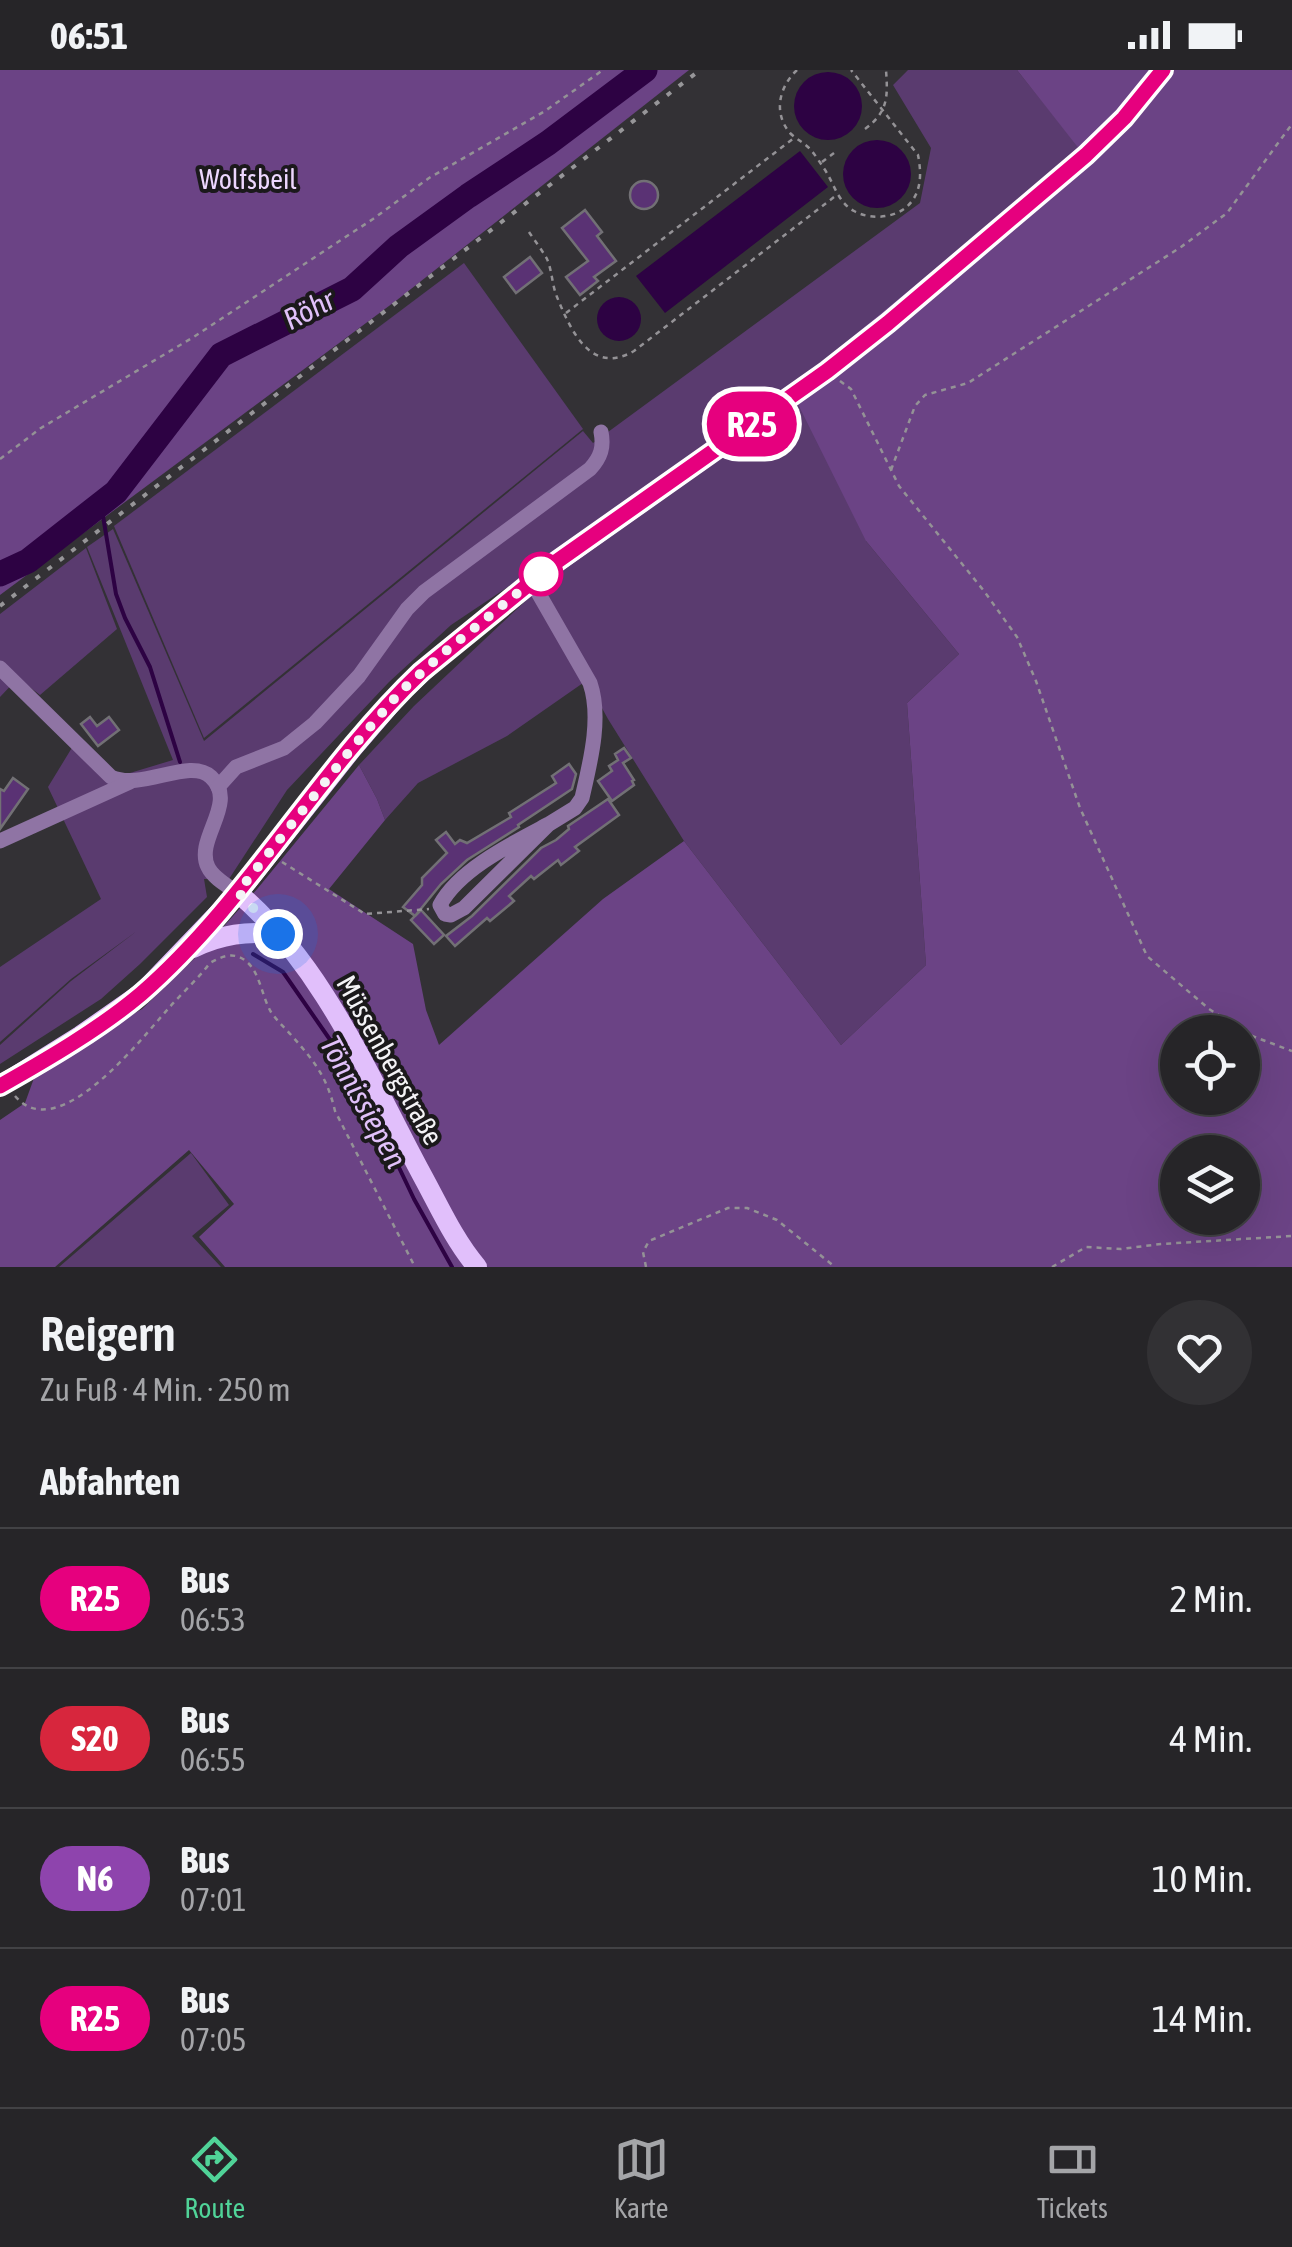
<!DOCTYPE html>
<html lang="de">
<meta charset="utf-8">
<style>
body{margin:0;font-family:"Asap Condensed",sans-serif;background:#323134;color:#f1f3f6;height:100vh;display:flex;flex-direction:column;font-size:38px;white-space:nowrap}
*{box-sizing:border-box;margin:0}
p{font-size:32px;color:#a4a5a8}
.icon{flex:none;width:55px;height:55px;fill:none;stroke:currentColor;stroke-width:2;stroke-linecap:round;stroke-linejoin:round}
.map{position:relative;height:1197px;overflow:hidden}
.panel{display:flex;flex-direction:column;background:#262528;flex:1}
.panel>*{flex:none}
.badge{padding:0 20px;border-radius:32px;font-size:35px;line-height:65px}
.controls{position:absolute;left:1160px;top:945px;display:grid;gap:20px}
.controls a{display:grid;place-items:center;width:100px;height:100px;border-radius:50%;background:#262528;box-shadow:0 10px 40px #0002,0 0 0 2px #424245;font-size:50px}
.you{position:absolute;width:50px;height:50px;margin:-25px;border:8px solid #fff;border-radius:50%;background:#1a73e8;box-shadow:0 0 0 15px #1a73e833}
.map>.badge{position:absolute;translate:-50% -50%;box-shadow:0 0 0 5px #fff}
h2{padding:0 40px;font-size:38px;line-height:90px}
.round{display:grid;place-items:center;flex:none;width:105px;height:105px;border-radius:52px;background:#323134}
.headline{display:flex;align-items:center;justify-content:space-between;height:170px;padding:0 40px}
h1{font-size:48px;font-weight:600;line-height:75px}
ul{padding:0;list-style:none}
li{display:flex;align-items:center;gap:30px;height:140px;padding:0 40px;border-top:2px solid #424245}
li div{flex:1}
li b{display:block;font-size:38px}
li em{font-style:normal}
li .badge{min-width:110px;font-weight:700;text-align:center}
.status{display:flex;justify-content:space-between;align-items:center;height:70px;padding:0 50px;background:#262528;direction:ltr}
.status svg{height:28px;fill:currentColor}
.menu{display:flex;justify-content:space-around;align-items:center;height:140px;border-top:2px solid #424245;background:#262528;font-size:28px;color:#a4a5a8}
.menu a{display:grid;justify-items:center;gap:5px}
.menu .selected{color:#50d398}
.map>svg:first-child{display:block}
</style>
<div class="status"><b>06:51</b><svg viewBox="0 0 49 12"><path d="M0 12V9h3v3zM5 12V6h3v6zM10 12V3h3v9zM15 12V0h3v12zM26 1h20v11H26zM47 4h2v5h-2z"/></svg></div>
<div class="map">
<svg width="1292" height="1197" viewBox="0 0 1292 1197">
<rect width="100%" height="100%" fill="#333135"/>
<!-- green -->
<g fill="#5a3b6f">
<path d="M 908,0 L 1017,0 L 1081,80 L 866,471 L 959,584 L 907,633 L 926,895 L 841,975 L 684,771 L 608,649 L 535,517 L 530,502 L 451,555 L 389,612 L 287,720 L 229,809 L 204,809 L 207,827 L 140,894 L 101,929 L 0,994 L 0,975 L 71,911 L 137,861 L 71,909 L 0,972 L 0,897 L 101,829 L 48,717 L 73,676 L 110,709 L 173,690 L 87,477 L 113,459 L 204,671 L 583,361 L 593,373 L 920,133 L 931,78 L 893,15 Z"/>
<path d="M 464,193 L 583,359 L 204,668 L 114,456 Z"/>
<path d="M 86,478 L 117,559 L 40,625 L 18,608 L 0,627 L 0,544 Z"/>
<path d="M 534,523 L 583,613 L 507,666 L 418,713 L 385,750 L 377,729 L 359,695 L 414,636 Z"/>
<path d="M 191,1083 L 229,1135 L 192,1166 L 221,1197 L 59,1197 Z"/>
</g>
<!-- forest -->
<g fill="#6b4385" fill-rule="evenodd">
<path d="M 0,0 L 689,0 L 397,230 L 0,525 Z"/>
<path d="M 1017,0 L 1292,0 L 1292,1197 L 225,1197 L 199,1167 L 234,1134 L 189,1080 L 55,1197 L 0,1197 L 0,1050 L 25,1033 L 38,997 L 142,939 L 200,883 L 258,818 L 359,695 L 377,729 L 385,750 L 329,819 L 413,874 L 426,940 L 439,975 L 603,829 L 684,771 L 841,975 L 926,895 L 907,633 L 959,584 L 866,471 L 790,318 L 1080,80 ZM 1178,962 L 1242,962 L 1242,1028 L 1178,1028 ZM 1178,1082 L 1242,1082 L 1242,1148 L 1178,1148 Z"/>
</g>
<!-- water -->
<g fill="#2d0243">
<circle cx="828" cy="36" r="34"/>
<circle cx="877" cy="104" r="34"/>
<path d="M 800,81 L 828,117 L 665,243 L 636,206 Z"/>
<circle cx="619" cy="249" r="22"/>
</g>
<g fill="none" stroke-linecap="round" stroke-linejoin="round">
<!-- stream -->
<g stroke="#2d0243" stroke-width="4">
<path d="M 101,434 L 116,524 L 125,548 L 150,597 L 180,692"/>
<path d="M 253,884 L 283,902 L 333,974 L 364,1024 L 414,1129 L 452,1197"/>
</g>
<!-- river -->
<path stroke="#2d0243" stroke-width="25" d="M 0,504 L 28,491 L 116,422 L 221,285 L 352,219 L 399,176 L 468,126 L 548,73 L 645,0"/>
</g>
<!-- building -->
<g fill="#5a3274" stroke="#727075" stroke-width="2.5">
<circle cx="644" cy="125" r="14"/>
<path d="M 585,140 L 602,162 L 597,166 L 616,191 L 594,207 L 598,211 L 580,225 L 566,207 L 588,191 L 562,158 Z"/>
<path d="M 530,187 L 542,203 L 516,223 L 504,207 Z"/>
<path d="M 90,647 L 97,656 L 109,647 L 119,660 L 98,676 L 81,654 Z"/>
<path d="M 624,678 L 631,688 L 623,693 L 634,710 L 632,711 L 634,715 L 612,731 L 598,711 L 612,701 L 609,696 L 618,690 L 615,684 Z"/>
<path d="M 569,694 L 576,704 L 572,719 L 518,755 L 519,757 L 467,790 L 441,814 L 415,846 L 421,840 L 444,865 L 434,874 L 411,850 L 415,846 L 403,837 L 422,815 L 422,808 L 447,783 L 436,770 L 446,762 L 455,774 L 460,770 L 467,773 L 511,747 L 509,743 L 556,713 L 552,706 Z"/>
<path d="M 13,708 L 28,719 L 0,759 L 0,719 L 4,721 Z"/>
<path d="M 608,729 L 619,745 L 575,777 L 579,781 L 561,795 L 558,790 L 534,809 L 531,806 L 509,826 L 514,831 L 490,851 L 487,848 L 455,876 L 446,866 L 472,846 L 541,778 L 556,770 L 569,759 L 568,756 Z"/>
</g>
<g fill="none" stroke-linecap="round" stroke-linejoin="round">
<!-- path -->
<g stroke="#949296" stroke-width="2.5" stroke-dasharray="5 5" stroke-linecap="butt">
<path d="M 797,0 C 779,17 773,43 790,63 C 796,69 803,72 809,78 C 814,83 819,91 823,97 C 834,112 837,132 854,141 C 872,151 900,148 912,131 C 922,118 921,100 918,85 L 851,0"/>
<path d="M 865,59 C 888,42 888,27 886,0"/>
<path d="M 822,92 L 838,80"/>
<path d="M 529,162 C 535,171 542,180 547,189 C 552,200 552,215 557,227 C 571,261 591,306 634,281 L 838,124"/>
<path d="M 566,243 L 794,68"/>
<path d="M 840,311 L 851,319 L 899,416 L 984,521 L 1017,567 L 1036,611 L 1080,738 L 1147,886 L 1209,939 L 1252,966 L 1292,981"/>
<path d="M 0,389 L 41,358 L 192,268 L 373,149 L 429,108 L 545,41 L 603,0"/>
<path d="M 891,400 L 915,336 L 925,325 L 968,313 L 1181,177 L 1227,143 L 1292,54"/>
<path d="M 282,792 L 365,844 L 429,839"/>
<path d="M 15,1026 C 58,1077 141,969 168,939 C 181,924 197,910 210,893 C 222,886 235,881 247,892 C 260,903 262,927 271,942 C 277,951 285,958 292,966 C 315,992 327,1007 335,1041 L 415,1197"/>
<path d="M 646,1197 L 643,1182 L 649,1171 L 728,1138 L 747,1138 L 777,1150 L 835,1197"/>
<path d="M 1052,1197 L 1086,1177 L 1121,1179 L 1161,1174 L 1292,1166"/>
</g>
<!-- minor -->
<g stroke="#8f74a4" stroke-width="15">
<path d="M 532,512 L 590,613 C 602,648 590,693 582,728 L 575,738 L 549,754 L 464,838 L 451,845 L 445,844 L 440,835 C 459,799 515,772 549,754"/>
<path d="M 0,598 L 111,707 C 142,721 190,687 211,707 C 239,733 194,769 208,797 C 213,808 228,816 238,823"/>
<path d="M 218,717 L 236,697 L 284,678 L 315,653 L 359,606 L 407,539 L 424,522 L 590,399 C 601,387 604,377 601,362"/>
<path d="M 0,771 L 130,712"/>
</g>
<!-- major -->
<g stroke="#e1bffb" stroke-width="20">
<path d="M 238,823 C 324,896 369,1007 422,1105 C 439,1136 454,1170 477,1197"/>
<path d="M 193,878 C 222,864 247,861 278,864"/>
<path d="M 0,1016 L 80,966 L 143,922 L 238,823 L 352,679 L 401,622 L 441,585 L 557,492 L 827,301 L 888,253 L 1086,85 L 1124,48 L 1163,0"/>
</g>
<!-- rail -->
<path stroke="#979699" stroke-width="4" stroke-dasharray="5 10" stroke-linecap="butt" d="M 0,536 L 700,0"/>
</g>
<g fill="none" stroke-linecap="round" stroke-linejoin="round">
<defs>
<path id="line" d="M 0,1016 C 46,990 101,958 141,924 C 249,830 318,700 421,602 L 556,492 L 827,301 L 888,253 L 1086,85 L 1124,48 L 1163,0"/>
</defs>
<!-- line casing -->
<use href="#line" stroke="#fff" stroke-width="22"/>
<!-- line -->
<use href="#line" stroke="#e6007e" stroke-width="15"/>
<!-- walk -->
<path stroke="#f4f3f6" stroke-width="10" stroke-dasharray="0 18" d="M 278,864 L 238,822 L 352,678 L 400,622 L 441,585 L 541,504"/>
</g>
<!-- markers -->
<circle fill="#fff" stroke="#e6007e" stroke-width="5" cx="541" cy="504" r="20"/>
<g text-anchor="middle" stroke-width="8" stroke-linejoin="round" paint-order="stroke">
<!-- park labels -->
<g font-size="28" fill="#edd7fe" stroke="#1b191b">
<text x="248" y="119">Wolfsbeil</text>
</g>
<!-- street labels -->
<g font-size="28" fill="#f4f3f6" stroke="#1b191b">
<text transform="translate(390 990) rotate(61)" y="10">Müssenbergstraße</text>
</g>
<!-- water labels -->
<g font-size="30" font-style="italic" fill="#e1c1fa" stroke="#1b191b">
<text transform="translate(309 240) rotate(-27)" y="10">Röhr</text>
<text transform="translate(363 1032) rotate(61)" y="10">Tönnissiepen</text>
</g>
</g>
</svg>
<div class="controls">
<a><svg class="icon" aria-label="locate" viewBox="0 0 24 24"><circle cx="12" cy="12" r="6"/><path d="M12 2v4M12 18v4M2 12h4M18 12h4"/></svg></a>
<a><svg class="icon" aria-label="layers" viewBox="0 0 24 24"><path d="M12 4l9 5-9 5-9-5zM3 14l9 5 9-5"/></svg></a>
</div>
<div class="you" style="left:278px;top:864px"></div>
<b class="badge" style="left:752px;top:354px;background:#e6007e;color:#fff">R25</b>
</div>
<section class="panel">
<div class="headline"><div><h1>Reigern</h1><p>Zu Fuß · 4 Min. · 250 m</p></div><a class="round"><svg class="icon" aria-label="heart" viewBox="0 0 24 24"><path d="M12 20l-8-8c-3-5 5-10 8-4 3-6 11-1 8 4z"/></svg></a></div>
<h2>Abfahrten</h2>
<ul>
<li><span class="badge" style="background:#e6007e;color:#fff">R25</span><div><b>Bus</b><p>06:53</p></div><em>2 Min.</em></li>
<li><span class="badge" style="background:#d7263d;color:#fff">S20</span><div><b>Bus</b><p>06:55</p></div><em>4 Min.</em></li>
<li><span class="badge" style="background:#8e44ad;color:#fff">N6</span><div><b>Bus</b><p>07:01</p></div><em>10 Min.</em></li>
<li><span class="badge" style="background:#e6007e;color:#fff">R25</span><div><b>Bus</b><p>07:05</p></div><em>14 Min.</em></li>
</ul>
</section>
<nav class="menu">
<a class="selected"><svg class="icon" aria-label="directions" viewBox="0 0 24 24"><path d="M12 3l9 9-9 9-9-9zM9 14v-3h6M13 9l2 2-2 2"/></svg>Route</a>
<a><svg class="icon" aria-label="map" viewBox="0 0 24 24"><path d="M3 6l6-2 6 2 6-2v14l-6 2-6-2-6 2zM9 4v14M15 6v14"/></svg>Karte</a>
<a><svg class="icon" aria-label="tickets" viewBox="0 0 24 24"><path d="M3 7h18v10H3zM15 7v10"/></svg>Tickets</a>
</nav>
